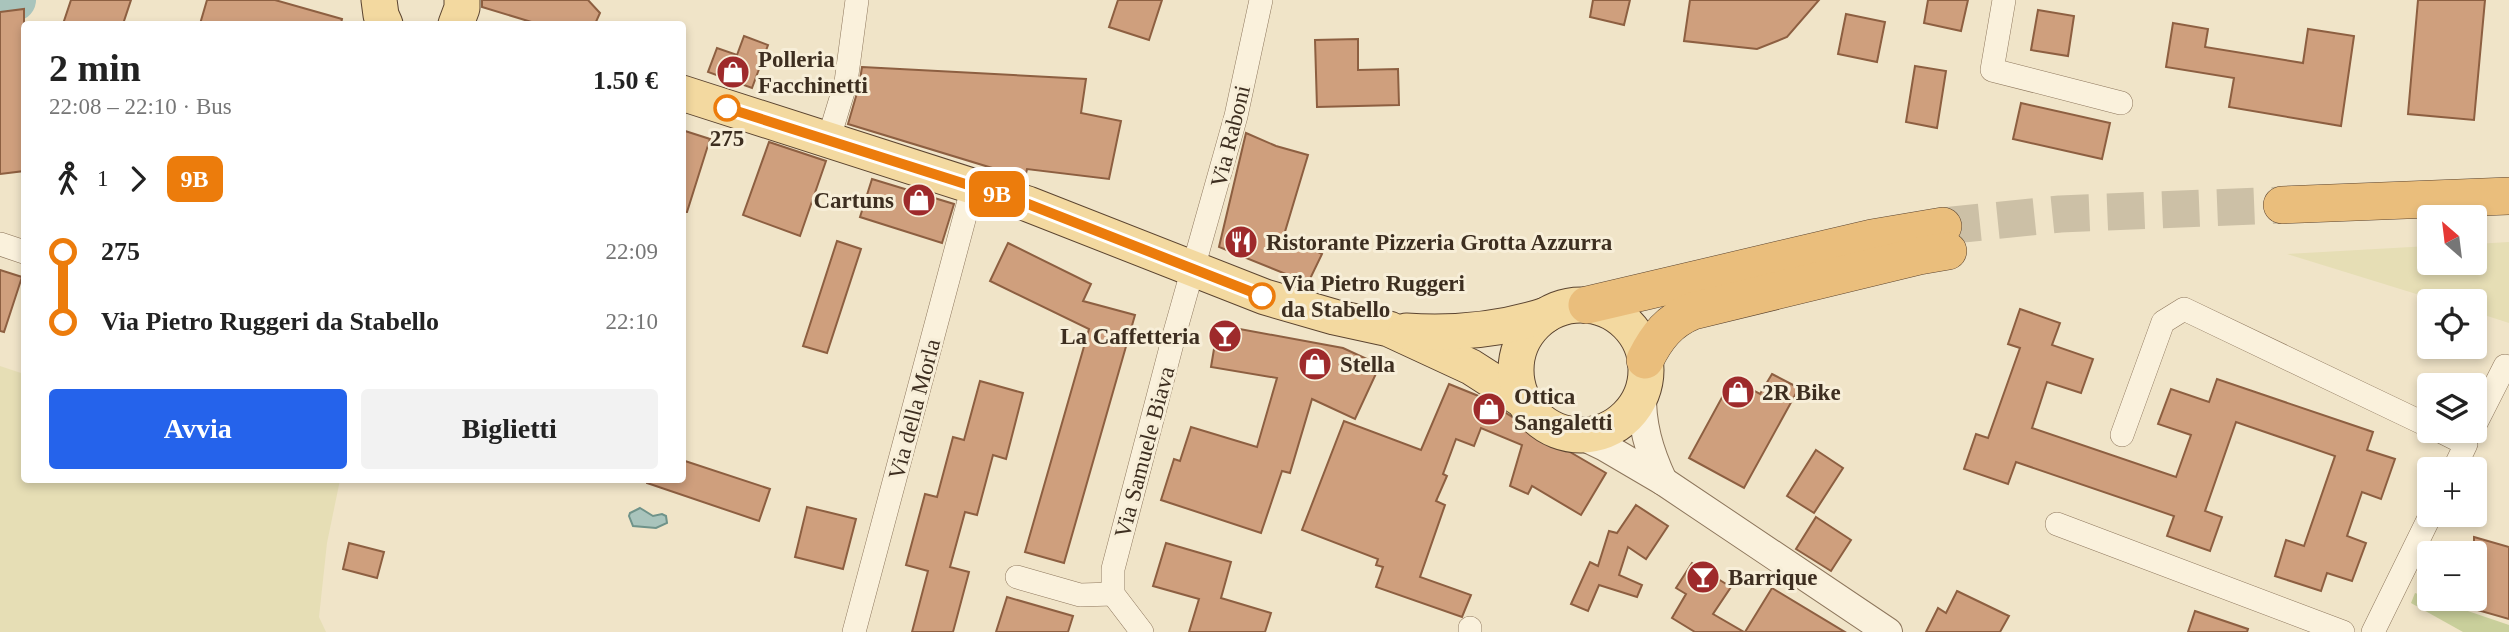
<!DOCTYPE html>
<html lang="it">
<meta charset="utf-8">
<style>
body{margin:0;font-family:"Times New Roman",serif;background:#f2f2f2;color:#222;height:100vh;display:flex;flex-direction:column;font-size:26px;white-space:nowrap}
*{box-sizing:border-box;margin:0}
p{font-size:23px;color:#767676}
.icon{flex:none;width:38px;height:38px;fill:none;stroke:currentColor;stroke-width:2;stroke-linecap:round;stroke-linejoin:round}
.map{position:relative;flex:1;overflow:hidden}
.details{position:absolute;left:21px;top:21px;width:665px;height:462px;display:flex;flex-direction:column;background:#fff;border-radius:7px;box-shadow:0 4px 10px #0003}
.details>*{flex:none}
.badge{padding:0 14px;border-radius:10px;font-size:24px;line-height:46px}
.needle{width:46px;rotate:332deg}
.controls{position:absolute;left:2417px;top:205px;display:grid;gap:14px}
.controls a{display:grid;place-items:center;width:70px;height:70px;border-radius:7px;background:#fff;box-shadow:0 4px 10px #0003;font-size:35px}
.map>.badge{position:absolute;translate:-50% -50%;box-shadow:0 0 0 4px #fff}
.legs{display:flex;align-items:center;gap:10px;height:77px;padding:0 28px;font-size:23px}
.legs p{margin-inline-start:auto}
.head{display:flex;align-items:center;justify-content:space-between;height:119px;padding:0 28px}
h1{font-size:38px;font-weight:800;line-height:52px}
.primary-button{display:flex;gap:14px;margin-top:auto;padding:14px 28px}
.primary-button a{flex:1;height:80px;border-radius:7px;background:#2563eb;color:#fff;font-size:28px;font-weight:800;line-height:80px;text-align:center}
.primary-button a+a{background:#f2f2f2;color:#222}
ul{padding:0 28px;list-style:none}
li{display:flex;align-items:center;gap:24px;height:70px;font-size:26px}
li i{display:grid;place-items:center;width:10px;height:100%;margin:0 9px;background:currentColor}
li i::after{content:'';width:18px;height:18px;margin:-9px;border:5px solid;border-radius:50%;background:#fff}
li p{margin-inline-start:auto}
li:first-child i{background:linear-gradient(#0000 50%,currentColor 0)}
li:last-child i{background:linear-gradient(currentColor 50%,#0000 0)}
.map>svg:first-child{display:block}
</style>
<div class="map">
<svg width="2509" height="632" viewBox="0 0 2509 632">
<rect width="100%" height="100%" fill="#f0e4c8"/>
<!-- farmland -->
<g fill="#e6deb5">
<path d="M 2509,242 L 2509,323 L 2475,312 L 2474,301 L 2439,301 L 2287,254 L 2429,246 L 2429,262 L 2474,262 L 2475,244 Z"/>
<path d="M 0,366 L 24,374 L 24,480 L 340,480 L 327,543 L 319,617 L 326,632 L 0,632 Z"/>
</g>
<!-- green -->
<path fill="#c9cf9b" d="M 2415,593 L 2509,625 L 2509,632 L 2463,632 L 2411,603 Z"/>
<!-- water -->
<path fill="#a9c4bc" stroke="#6f938a" stroke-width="2" d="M 640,508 L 653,516 L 662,514 L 666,516 L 667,523 L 656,528 L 633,526 L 629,516 L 630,513 Z"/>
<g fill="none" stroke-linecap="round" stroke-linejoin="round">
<!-- river -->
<path stroke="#a9c4bc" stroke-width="42" d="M 0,4 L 15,0"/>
</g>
<!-- building -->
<g fill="#cf9f7d" stroke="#8d5f41" stroke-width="2">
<path d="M 71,0 L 131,0 L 123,24 L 63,24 Z"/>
<path d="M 207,0 L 275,0 L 342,19 L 341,24 L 200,24 Z"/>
<path d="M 482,0 L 588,0 L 600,13 L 595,24 L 538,24 L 482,7 Z"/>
<path d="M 1118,0 L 1162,0 L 1149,40 L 1109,27 Z"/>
<path d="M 1593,0 L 1630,0 L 1624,25 L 1590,17 Z"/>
<path d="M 1690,0 L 1819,0 L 1787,37 L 1757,49 L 1684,41 Z"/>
<path d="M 1928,0 L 1968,0 L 1961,31 L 1924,23 Z"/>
<path d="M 2418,0 L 2485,0 L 2474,120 L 2408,114 Z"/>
<path d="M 24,9 L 24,171 L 0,174 L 0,12 Z"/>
<path d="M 2038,10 L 2074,16 L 2068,56 L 2031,50 Z"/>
<path d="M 1846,14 L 1885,22 L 1877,62 L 1838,54 Z"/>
<path d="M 2173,23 L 2208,29 L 2205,47 L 2303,63 L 2308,29 L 2354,36 L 2341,126 L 2229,107 L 2234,78 L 2166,67 Z"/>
<path d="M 744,36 L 768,45 L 752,88 L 708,72 L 717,48 L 737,55 Z"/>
<path d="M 1358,39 L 1358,70 L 1398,69 L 1399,105 L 1317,107 L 1315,40 Z"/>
<path d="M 1915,66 L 1946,71 L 1937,128 L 1906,122 Z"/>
<path d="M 862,67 L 1086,79 L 1081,113 L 1121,121 L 1109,179 L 1027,169 L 1025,178 L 848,124 L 859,86 Z"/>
<path d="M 2021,103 L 2110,123 L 2102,159 L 2013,139 Z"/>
<path d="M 682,130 L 710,139 L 687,212 L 682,212 Z"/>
<path d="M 1246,133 L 1276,146 L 1308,155 L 1284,235 L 1322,254 L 1308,283 L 1219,247 Z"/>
<path d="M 769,142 L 826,161 L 800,236 L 743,215 Z"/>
<path d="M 872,179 L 954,204 L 942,243 L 860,217 Z"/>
<path d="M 837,241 L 861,249 L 827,353 L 803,346 Z"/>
<path d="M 1008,243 L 1091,284 L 1083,301 L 1135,315 L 1064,563 L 1025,552 L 1089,329 L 990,281 Z"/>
<path d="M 0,270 L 22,277 L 4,332 L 0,331 Z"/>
<path d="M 2020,309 L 2060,323 L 2052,345 L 2093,359 L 2081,393 L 2047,382 L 2032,428 L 2176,477 L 2191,435 L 2158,424 L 2171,389 L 2209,402 L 2217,379 L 2373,432 L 2367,450 L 2395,459 L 2381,499 L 2362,492 L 2347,536 L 2366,543 L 2352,581 L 2327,573 L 2321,591 L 2275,576 L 2286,540 L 2304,546 L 2335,456 L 2236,422 L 2205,511 L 2222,517 L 2210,551 L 2167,536 L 2174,516 L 2016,462 L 2008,484 L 1964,469 L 1976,434 L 1988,438 L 2020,348 L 2008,344 Z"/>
<path d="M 1218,325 L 1343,348 L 1380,365 L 1355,419 L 1312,399 L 1290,473 L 1282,471 L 1261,533 L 1161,500 L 1174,459 L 1180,461 L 1191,427 L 1257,447 L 1277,378 L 1211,367 Z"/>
<path d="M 1772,374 L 1799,388 L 1744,488 L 1689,458 L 1732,379 L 1760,394 Z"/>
<path d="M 980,381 L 1023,393 L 1006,459 L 993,455 L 977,515 L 965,512 L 950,567 L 969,572 L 953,632 L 912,632 L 928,571 L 906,565 L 925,494 L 937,497 L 953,437 L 964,440 Z"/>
<path d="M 1449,384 L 1481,397 L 1514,418 L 1524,421 L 1532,419 L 1529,428 L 1606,473 L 1581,515 L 1532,486 L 1528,494 L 1510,486 L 1522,445 L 1481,428 L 1474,446 L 1456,439 L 1443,474 L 1447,476 L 1436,501 L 1445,505 L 1420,577 L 1471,595 L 1462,617 L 1376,587 L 1383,567 L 1376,565 L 1378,559 L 1302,530 L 1344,421 L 1421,450 Z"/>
<path d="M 1816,450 L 1843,468 L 1814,513 L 1787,496 Z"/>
<path d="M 682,460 L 770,489 L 759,521 L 647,483 L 647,480 L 682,480 Z"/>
<path d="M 1636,505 L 1668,526 L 1646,559 L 1628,547 L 1619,575 L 1642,585 L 1637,597 L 1599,585 L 1588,611 L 1571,604 L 1590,562 L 1598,566 L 1609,531 L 1617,533 Z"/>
<path d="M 807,507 L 856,519 L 843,569 L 795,557 Z"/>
<path d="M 1816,517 L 1851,540 L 1831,571 L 1796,549 Z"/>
<path d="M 2474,537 L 2509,547 L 2509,619 L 2474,609 Z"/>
<path d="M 349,543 L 384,552 L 377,578 L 343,569 Z"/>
<path d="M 1166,543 L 1231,562 L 1221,598 L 1271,613 L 1265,632 L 1189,632 L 1199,599 L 1153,586 Z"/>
<path d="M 1692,563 L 1731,587 L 1713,614 L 1744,632 L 1695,632 L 1672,618 L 1686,594 L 1676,588 Z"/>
<path d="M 1772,588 L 1845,632 L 1745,632 Z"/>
<path d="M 1957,591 L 2009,616 L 2000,632 L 1926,632 L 1938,608 L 1946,613 Z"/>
<path d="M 1007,597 L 1073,616 L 1068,632 L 996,632 Z"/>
<path d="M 2195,611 L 2248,629 L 2247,632 L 2188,632 Z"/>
</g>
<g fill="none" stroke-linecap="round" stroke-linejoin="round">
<!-- trunk-tunnel -->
<path stroke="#ccc0a6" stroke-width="37" stroke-dasharray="37 18" stroke-linecap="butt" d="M 1943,226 L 2060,214 L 2282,205"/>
<defs>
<g id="minor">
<path d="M 2004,0 L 1992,70 L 2121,103"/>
<path d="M 828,141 L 846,82 L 857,0"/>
<path d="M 0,244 L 24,252"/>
<path d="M 2474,427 L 2505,366"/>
<path d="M 2438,430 L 2466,444 L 2454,469"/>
<path d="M 2122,435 L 2163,322 L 2184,309 L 2429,426"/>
<path d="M 2057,524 L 2343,632"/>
<path d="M 1017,577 L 1080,595 L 1113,594"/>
<path d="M 854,632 L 973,186"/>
<path d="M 1142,632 L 1113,594 L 1113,569 L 1175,332 L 1236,116 L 1261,0"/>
<path d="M 1470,632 L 1470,628"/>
<path d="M 2373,632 L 2431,514"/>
</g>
<g id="tertiary">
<path d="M 1642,391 C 1641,424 1649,451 1663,481"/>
<path d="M 1578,434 L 1605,447 L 1663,481 L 1888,632"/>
</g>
<g id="primary">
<path d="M 379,0 L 381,15 L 385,24"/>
<path d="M 456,24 L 462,8 L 462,0"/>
<path d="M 682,93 L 1028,204 L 1265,297 L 1334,317 L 1389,329 L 1471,367 L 1524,401"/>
<circle cx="1581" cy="370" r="65"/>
<path d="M 1406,331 C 1453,334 1501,330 1546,315"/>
</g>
<g id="trunk">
<path d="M 2282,205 L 2509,196"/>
<path d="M 1587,305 L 1872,238 L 1943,226"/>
<path d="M 1645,360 C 1657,336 1669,321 1693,311 L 1919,256 L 1948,251"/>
</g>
</defs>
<!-- minor casing -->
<use href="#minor" stroke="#8d765c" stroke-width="24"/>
<!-- tertiary casing -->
<use href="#tertiary" stroke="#8d765c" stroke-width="30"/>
<!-- primary casing -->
<use href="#primary" stroke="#5b4430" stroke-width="37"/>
<!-- trunk casing -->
<use href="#trunk" stroke="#5b4430" stroke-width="38"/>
<!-- minor -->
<use href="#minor" stroke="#faf1dc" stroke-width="23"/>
<!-- tertiary -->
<use href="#tertiary" stroke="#faf1dc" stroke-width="28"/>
<!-- primary -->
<use href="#primary" stroke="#f3d9a0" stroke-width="35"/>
<!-- trunk -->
<use href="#trunk" stroke="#eabe7c" stroke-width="37"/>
</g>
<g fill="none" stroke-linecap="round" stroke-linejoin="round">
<defs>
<path id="line-1" d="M 727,108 L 1028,204 L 1262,296"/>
</defs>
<!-- line-1 casing -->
<use href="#line-1" stroke="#fff" stroke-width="16"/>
<!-- line-1 -->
<use href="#line-1" stroke="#ec7c0c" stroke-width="10"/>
</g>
<!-- icons -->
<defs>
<symbol id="shop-disc" viewBox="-11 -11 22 22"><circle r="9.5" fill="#9e2a2b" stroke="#f7eed8"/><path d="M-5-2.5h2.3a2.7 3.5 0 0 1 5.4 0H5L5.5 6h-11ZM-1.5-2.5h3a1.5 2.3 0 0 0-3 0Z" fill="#fff"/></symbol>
<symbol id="restaurant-disc" viewBox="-11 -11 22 22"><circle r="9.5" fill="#9e2a2b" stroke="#f7eed8"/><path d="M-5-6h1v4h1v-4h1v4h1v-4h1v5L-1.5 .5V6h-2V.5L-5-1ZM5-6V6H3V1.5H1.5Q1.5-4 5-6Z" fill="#fff"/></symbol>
<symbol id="bar-disc" viewBox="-11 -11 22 22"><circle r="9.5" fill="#9e2a2b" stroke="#f7eed8"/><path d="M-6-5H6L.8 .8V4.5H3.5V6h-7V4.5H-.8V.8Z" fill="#fff"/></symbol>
</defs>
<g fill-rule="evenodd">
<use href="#shop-disc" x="714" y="53" width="38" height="38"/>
<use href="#shop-disc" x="900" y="181" width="38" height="38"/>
<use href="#restaurant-disc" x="1222" y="223" width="38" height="38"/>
<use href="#bar-disc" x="1206" y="317" width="38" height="38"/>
<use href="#shop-disc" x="1296" y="345" width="38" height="38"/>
<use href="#shop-disc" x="1719" y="373" width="38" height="38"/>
<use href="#shop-disc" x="1470" y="390" width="38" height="38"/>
<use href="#bar-disc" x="1684" y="558" width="38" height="38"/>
</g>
<!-- markers -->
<g fill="#fff" stroke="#ec7c0c" stroke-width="3.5">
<circle cx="727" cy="108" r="12"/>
<circle cx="1262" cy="296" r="12"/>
</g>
<g text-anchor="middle" stroke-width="6" stroke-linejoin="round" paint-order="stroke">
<!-- poi labels -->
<g font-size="23" font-weight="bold" fill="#3d2e20" stroke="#f7eed8" text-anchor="start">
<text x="758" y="67">Polleria<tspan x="758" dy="26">Facchinetti</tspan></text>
<text x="894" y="208" text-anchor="end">Cartuns</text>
<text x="1266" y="250">Ristorante Pizzeria Grotta Azzurra</text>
<text x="1200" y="344" text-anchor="end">La Caffetteria</text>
<text x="1340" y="372">Stella</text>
<text x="1762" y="400">2R Bike</text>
<text x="1514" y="404">Ottica<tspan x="1514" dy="26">Sangaletti</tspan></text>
<text x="1728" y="585">Barrique</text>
</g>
<!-- street labels -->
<g font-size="23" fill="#3d2e20" stroke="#f7eed8">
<text transform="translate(1230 136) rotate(-76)" y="8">Via Raboni</text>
<text transform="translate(914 409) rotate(-75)" y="8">Via della Morla</text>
<text transform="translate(1144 452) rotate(-75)" y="8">Via Samuele Biava</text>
</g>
<!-- stop labels -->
<g font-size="23" font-weight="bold" fill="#3d2e20" stroke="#f7eed8">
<text x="727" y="146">275</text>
<text x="1281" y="291" text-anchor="start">Via Pietro Ruggeri<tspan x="1281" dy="26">da Stabello</tspan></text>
</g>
</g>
</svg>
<div class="controls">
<a><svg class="needle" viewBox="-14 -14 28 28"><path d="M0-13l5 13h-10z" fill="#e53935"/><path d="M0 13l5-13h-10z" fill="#767676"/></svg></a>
<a><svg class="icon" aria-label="locate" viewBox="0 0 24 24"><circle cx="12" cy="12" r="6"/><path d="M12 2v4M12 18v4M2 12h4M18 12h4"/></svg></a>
<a><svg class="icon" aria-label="layers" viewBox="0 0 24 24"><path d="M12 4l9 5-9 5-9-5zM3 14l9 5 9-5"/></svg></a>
<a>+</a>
<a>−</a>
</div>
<b class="badge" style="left:997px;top:194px;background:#ec7c0c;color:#fff">9B</b>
<section class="details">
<div class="head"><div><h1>2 min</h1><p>22:08 – 22:10 · Bus</p></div><b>1.50 €</b></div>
<div class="legs"><svg class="icon" aria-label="walk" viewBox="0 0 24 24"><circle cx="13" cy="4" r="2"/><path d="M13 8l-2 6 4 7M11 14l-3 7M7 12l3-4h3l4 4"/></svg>1<svg class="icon" aria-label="forward" viewBox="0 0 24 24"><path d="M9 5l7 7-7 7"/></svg><b class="badge" style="background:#ec7c0c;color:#fff">9B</b></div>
<ul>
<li><i style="color:#ec7c0c"></i><b>275</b><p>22:09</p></li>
<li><i style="color:#ec7c0c"></i><b>Via Pietro Ruggeri da Stabello</b><p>22:10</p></li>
</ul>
<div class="primary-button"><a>Avvia</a><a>Biglietti</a></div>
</section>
</div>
